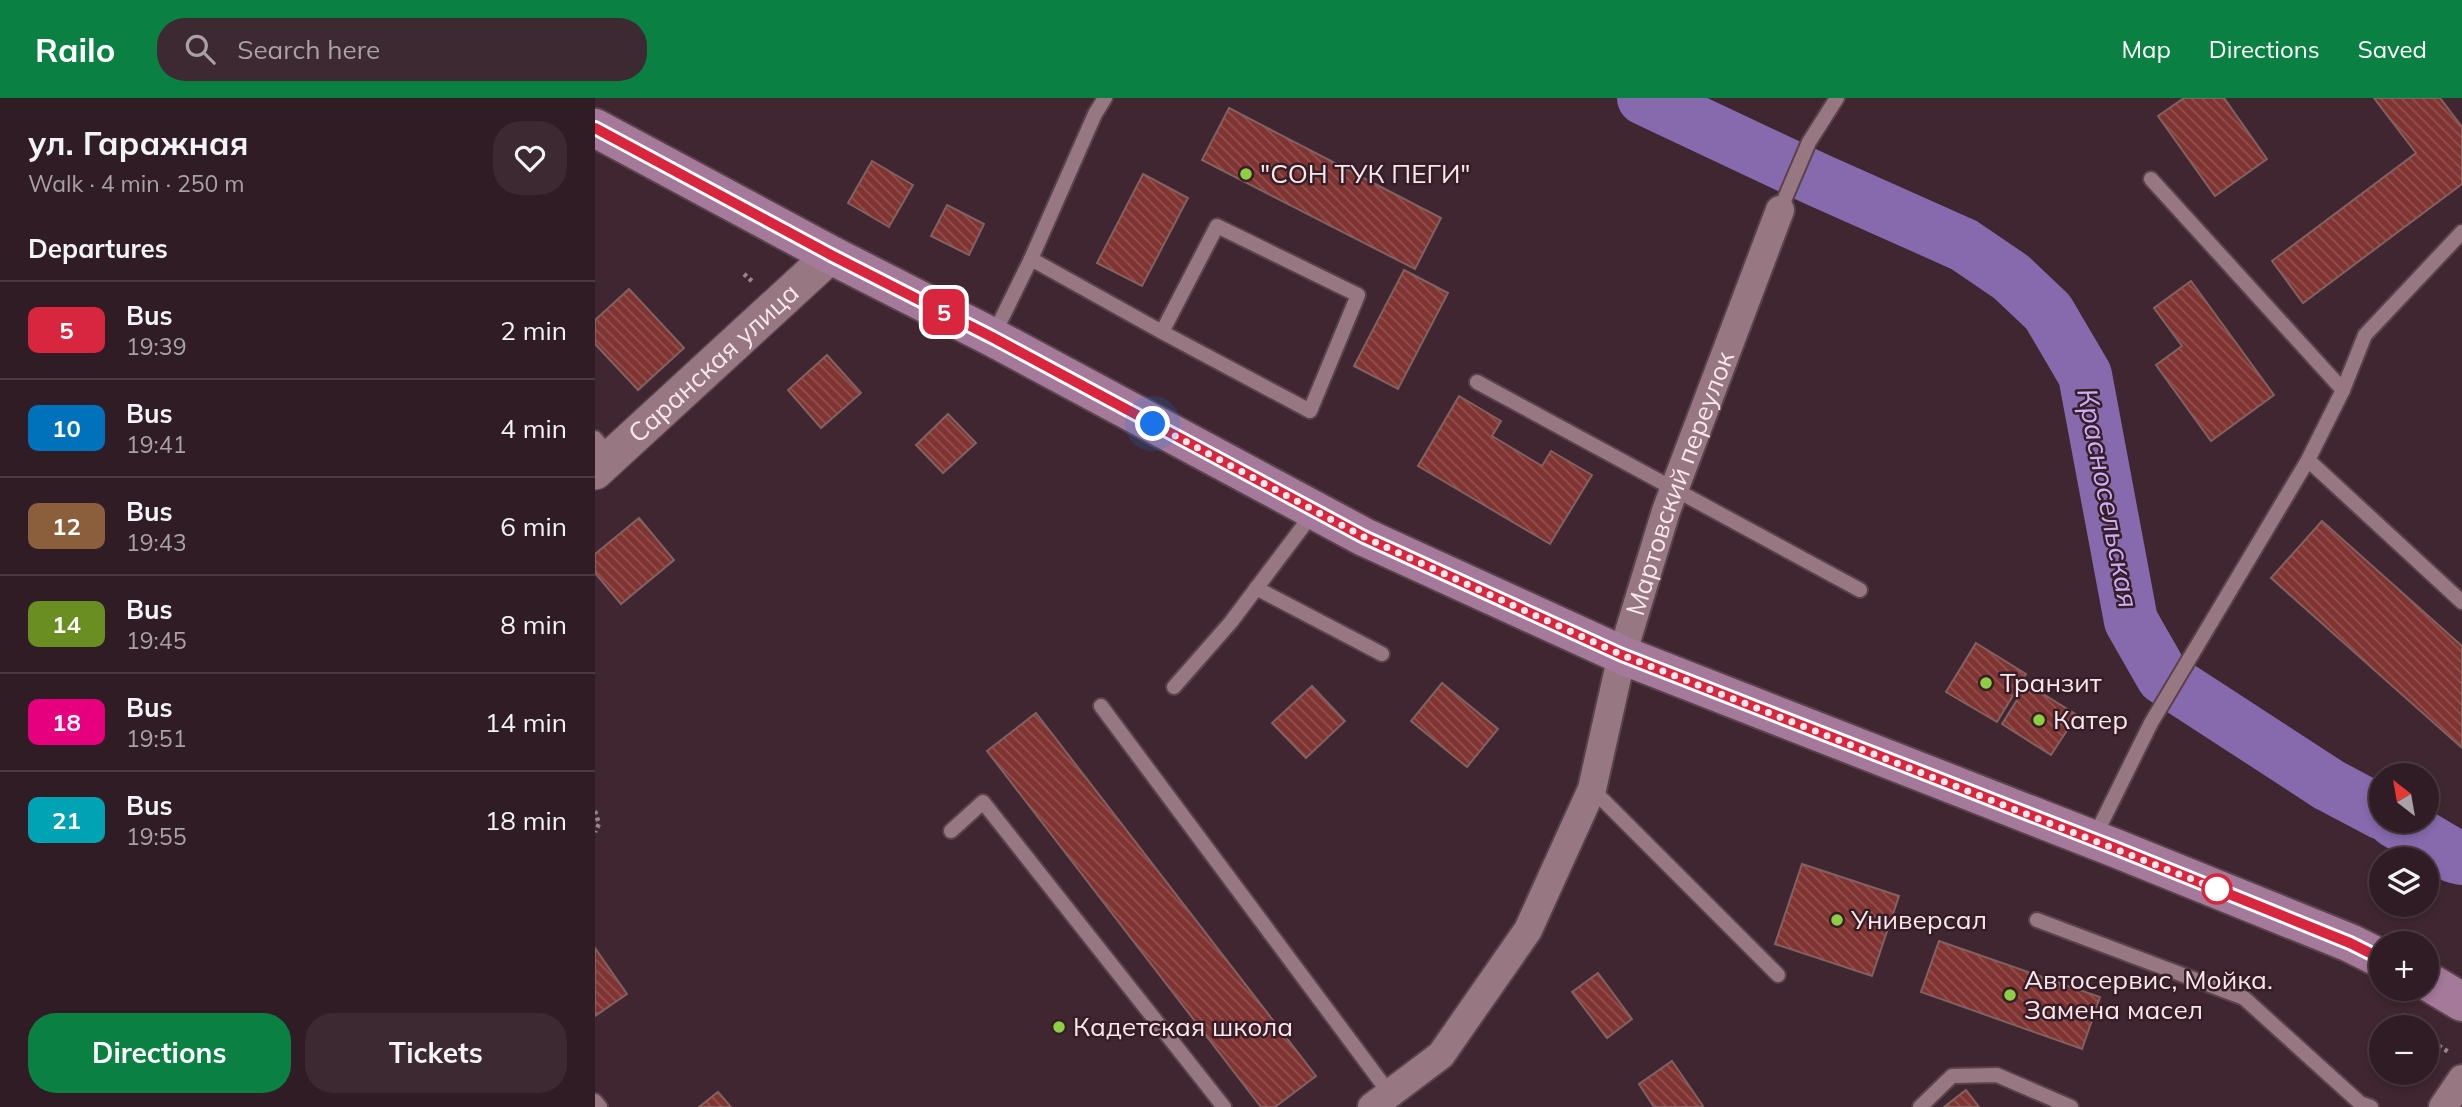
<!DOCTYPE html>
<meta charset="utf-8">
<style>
body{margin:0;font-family:Mulish,sans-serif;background:#3c2931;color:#f1f3f6;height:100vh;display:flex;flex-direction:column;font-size:26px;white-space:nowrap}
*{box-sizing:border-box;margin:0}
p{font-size:23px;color:#a8a1a6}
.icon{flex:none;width:38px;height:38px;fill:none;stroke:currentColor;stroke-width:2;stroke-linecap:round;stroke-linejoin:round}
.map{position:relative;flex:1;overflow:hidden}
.details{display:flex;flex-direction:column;background:#301c24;width:595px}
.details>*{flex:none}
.badge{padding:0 14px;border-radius:10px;font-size:24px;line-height:46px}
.needle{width:46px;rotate:329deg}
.fabs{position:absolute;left:1774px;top:665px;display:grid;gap:14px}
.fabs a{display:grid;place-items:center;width:70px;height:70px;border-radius:50%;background:#301c24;box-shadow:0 4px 10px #0003,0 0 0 2px #4b3a41;font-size:35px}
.you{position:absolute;width:35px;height:35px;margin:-18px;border:5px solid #fff;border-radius:50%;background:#1a73e8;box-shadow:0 0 0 10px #1a73e833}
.map>.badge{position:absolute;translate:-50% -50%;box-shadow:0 0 0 4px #fff}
h2{padding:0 28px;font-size:26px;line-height:63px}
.round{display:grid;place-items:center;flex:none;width:74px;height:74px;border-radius:28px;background:#3c2931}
.headline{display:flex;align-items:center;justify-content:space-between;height:119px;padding:0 28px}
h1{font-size:33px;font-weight:700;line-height:52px}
.primary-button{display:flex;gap:14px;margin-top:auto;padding:14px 28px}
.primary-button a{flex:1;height:80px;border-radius:28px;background:#0b8043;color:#fff;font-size:28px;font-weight:700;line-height:80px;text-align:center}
.primary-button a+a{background:#3c2931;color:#f1f3f6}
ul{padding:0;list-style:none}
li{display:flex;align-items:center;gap:21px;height:98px;padding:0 28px;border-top:2px solid #4b3a41}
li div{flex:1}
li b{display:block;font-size:26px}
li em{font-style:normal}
li .badge{min-width:77px;font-weight:700;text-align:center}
header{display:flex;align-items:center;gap:42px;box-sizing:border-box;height:98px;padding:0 35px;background:#0b8043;color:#fff}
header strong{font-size:33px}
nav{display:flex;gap:38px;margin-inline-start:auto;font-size:24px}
.search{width:490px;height:63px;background:#3c2931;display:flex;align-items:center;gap:18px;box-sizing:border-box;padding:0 24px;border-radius:28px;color:#a8a1a6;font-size:26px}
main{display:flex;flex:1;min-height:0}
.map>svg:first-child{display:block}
</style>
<header>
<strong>Railo</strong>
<div class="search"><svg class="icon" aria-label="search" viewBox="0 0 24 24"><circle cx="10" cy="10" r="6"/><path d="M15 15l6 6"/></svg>Search here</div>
<nav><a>Map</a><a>Directions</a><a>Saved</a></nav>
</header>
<main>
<section class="details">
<div class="headline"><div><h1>ул. Гаражная</h1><p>Walk · 4 min · 250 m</p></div><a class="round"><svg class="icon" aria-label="heart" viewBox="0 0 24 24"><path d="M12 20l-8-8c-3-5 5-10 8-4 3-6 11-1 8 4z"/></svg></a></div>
<h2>Departures</h2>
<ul>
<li><span class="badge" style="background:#d7263d;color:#fff">5</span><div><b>Bus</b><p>19:39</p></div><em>2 min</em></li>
<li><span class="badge" style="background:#0072bc;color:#fff">10</span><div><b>Bus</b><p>19:41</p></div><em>4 min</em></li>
<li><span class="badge" style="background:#8b5e3c;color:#fff">12</span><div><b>Bus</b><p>19:43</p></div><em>6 min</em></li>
<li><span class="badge" style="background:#6b8e23;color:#fff">14</span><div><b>Bus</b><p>19:45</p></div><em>8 min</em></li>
<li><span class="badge" style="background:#e6007e;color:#fff">18</span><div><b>Bus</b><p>19:51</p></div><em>14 min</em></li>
<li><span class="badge" style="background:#00a3b4;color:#fff">21</span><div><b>Bus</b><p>19:55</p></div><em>18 min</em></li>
</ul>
<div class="primary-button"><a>Directions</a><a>Tickets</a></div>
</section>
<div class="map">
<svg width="1867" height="1009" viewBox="0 0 1867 1009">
<defs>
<pattern id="building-back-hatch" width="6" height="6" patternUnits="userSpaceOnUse" patternTransform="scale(1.75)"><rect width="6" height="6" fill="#7f3432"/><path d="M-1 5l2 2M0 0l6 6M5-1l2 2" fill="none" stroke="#925150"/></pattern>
</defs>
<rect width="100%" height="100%" fill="#402630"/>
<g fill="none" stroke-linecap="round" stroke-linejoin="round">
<!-- river -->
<g stroke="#876aae" stroke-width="54">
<path d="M 1049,0 L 1221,81 L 1369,147 L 1416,179 L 1453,214 L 1490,277 L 1536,523 L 1568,579 L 1734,687 L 1787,715"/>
<path d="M 1800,723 L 1859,758 L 1867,760"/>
</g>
</g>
<!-- building -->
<g fill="url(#building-back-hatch)" stroke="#826260" stroke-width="2">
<path d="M 1589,0 L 1629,0 L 1672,61 L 1620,98 L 1563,18 Z"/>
<path d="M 1779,0 L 1845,0 L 1867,29 L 1867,86 L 1708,205 L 1677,163 L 1821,55 Z"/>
<path d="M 634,10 L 846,120 L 820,171 L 607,62 Z"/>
<path d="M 277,63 L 318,87 L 294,129 L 253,105 Z"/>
<path d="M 548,76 L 593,100 L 547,188 L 502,165 Z"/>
<path d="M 352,107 L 389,126 L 374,157 L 336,138 Z"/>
<path d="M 809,172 L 853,195 L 803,291 L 759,268 Z"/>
<path d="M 1596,183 L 1679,297 L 1616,343 L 1561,267 L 1587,248 L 1559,210 Z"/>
<path d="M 34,191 L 89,250 L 43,292 L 0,246 L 0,222 Z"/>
<path d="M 232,257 L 266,295 L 226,330 L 193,292 Z"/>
<path d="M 864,298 L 906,323 L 897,338 L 947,368 L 956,353 L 997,377 L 955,446 L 823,368 Z"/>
<path d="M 353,316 L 381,345 L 348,375 L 321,347 Z"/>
<path d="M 44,420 L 79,462 L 26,506 L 0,475 L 0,456 Z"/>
<path d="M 1727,423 L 1867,548 L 1867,650 L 1676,480 Z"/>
<path d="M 1381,545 L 1431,576 L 1402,624 L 1351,594 Z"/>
<path d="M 847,585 L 903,631 L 872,669 L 816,623 Z"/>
<path d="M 1432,586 L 1482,617 L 1456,657 L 1407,626 Z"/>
<path d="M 717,588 L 750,623 L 711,660 L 677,625 Z"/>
<path d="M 441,615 L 721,978 L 680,1009 L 666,1009 L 392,653 Z"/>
<path d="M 1207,766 L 1304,798 L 1277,878 L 1180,846 Z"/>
<path d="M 1344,843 L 1505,899 L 1487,951 L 1326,894 Z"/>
<path d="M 0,850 L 32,896 L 0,918 Z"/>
<path d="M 1003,875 L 1037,921 L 1012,940 L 977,894 Z"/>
<path d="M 1077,963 L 1108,1008 L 1106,1009 L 1059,1009 L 1044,986 Z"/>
<path d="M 1371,992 L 1384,1009 L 1349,1009 Z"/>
<path d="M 123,994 L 136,1009 L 104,1009 Z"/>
</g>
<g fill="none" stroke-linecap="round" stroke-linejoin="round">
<defs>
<g id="service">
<path d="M 1556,81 L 1748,292"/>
<path d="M 1185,112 L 1214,44 L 1242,0"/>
<path d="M 436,161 L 500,16 L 510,0"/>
<path d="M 398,238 L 436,161 L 567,234 L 715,313 L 763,197 L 622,128 L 567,234"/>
<path d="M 882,284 L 1265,492"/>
<path d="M 0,340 L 17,360"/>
<path d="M 1713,362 L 1867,504"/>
<path d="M 661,490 L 787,556"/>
<path d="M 579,589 L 636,524 L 718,415"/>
<path d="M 506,608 L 795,996"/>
<path d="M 997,691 L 1183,877"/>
<path d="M 356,733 L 388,704 L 629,1009"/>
<path d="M 1499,740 L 1556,625 L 1713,362 L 1748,292 L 1770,237 L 1867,134"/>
<path d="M 1442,822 L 1649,900 L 1765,1005 L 1776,1009"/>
<path d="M 0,1003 L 5,1009"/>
<path d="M 1325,1009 L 1357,978 L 1402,977 L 1476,1009"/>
</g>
<g id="minor">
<path id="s1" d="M 777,1009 L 846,957 L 933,832 L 997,691 L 1027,557 L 1071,413 L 1185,112"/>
<path d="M 1848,1009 L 1867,981"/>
</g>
<g id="tertiary">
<path id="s2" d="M 0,374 L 236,157"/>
</g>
<g id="primary">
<path d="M 0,30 L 236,157 L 397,239 L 769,439 L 1027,557 L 1520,750 L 1755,845 L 1787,861"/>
<path d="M 1832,883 L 1867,904"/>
</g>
</defs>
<!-- service casing -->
<use href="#service" stroke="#59434b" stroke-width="18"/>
<!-- minor casing -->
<use href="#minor" stroke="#59434b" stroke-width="32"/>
<!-- tertiary casing -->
<use href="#tertiary" stroke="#59434b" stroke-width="38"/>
<!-- primary casing -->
<use href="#primary" stroke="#59434b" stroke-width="42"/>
<!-- path -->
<g stroke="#9a848c" stroke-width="4.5" stroke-dasharray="3.5 3.5" stroke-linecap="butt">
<path d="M 149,176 L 159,185"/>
<path d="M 0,713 L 4,726 L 0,734"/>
<path d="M 1832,940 L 1855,955"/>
</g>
<!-- service -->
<use href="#service" stroke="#977882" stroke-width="14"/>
<!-- minor -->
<use href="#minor" stroke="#977882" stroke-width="28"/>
<!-- tertiary -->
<use href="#tertiary" stroke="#977882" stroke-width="35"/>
<!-- primary -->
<use href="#primary" stroke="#a47999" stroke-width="38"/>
</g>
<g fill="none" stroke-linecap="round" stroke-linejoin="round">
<defs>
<path id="line" d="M 0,30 L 236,157 L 397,239 L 769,439 L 1027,557 L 1520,750 L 1755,845 L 1787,861"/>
</defs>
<!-- line casing -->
<use href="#line" stroke="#fff" stroke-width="16"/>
<!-- line -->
<use href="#line" stroke="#d7263d" stroke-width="10"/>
<!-- walk -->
<path stroke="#f9e7ed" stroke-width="7" stroke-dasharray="0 12.6" d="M 558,326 L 769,439 L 1027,557 L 1622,791"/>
</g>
<!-- markers -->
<g fill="#8dce44" stroke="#361d26" stroke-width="2.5">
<circle cx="651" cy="76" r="7"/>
<circle cx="1391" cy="585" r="7"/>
<circle cx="1444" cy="622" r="7"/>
<circle cx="1242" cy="822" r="7"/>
<circle cx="1415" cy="897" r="7"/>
<circle cx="464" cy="929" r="7"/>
</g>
<circle fill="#fff" stroke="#d7263d" stroke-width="3.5" cx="1622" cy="791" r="14"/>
<g text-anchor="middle" stroke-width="5" stroke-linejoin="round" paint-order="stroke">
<!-- poi labels -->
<g font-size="26" fill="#f9e7ed" stroke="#361d26" text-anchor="start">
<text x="665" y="85">"СОН ТУК ПЕГИ"</text>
<text x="1405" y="594">Транзит</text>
<text x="1458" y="631">Катер</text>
<text x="1256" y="831">Универсал</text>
<text x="1429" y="891">Автосервис, Мойка.<tspan x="1429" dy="30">Замена масел</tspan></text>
<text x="478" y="938">Кадетская школа</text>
</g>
<!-- street labels -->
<g font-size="26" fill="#f9e7ed" stroke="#361d26">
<text dy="9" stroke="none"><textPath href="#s2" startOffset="161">Саранская улица</textPath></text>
<text dy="9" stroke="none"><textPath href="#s1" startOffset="712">Мартовский переулок</textPath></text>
</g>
<!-- water labels -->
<g font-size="28" font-style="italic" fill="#cdaef9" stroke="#361d26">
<text transform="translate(1513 400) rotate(79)" y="10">Красносельская</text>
</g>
</g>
</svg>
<div class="fabs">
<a><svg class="needle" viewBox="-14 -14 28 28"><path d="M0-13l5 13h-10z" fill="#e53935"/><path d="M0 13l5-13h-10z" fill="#a8a1a6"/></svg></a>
<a><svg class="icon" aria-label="layers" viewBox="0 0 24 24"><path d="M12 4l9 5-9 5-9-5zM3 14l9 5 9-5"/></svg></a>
<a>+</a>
<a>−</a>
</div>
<div class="you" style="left:558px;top:326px"></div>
<b class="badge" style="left:349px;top:214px;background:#d7263d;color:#fff">5</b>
</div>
</main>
